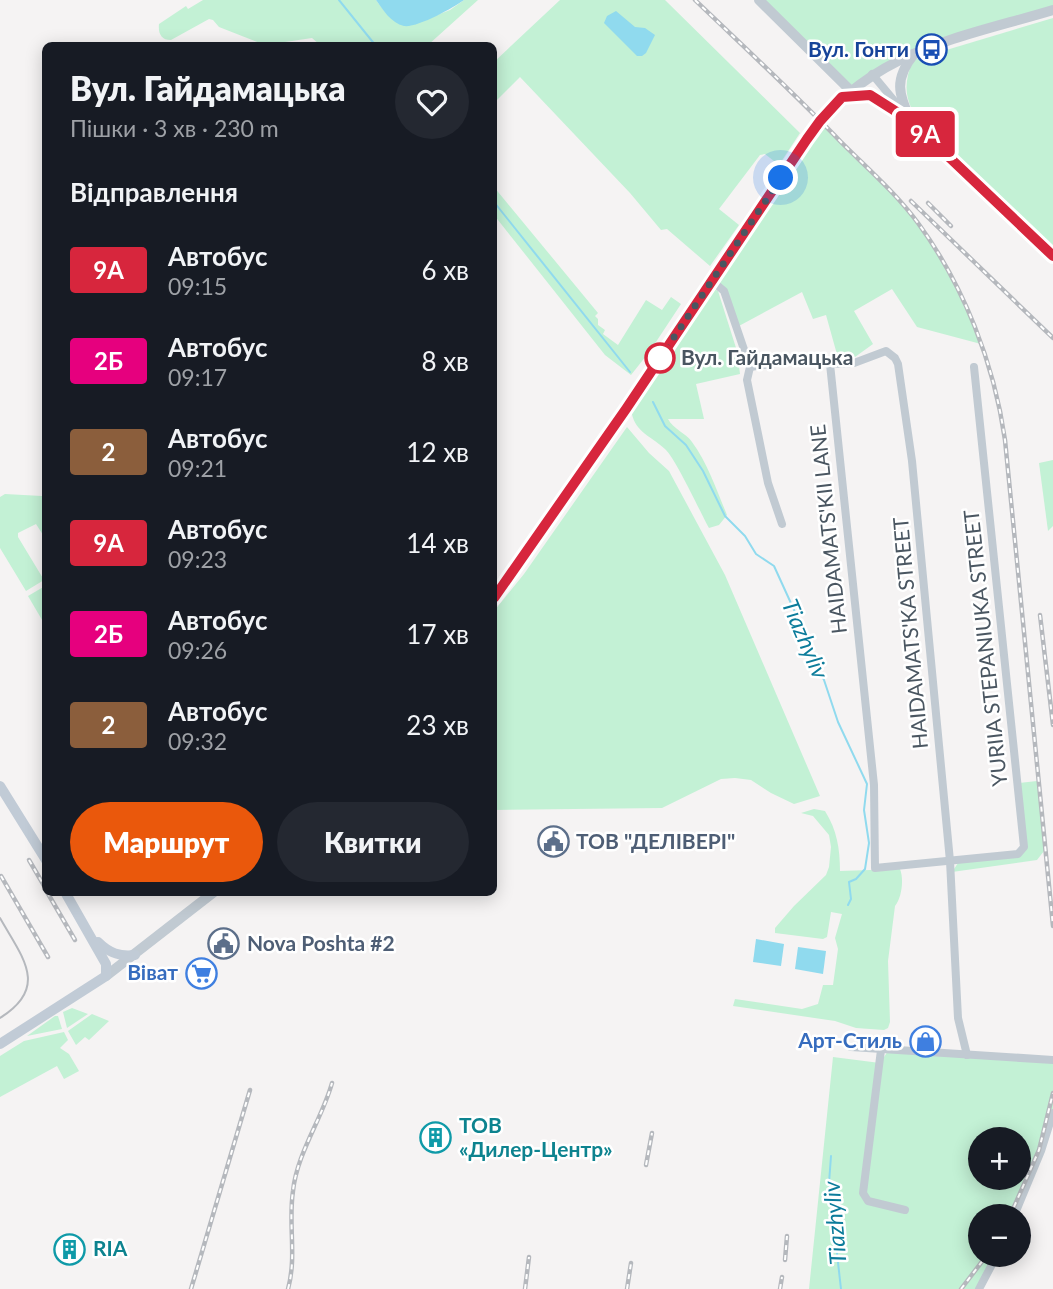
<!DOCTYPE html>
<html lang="uk">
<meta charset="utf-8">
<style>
body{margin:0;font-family:Lato,sans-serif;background:#242831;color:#f1f3f6;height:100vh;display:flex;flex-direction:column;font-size:26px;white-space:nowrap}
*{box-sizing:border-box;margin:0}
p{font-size:23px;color:#9ea1a6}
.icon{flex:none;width:38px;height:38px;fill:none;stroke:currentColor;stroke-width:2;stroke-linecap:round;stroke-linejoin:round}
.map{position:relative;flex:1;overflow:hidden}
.drawer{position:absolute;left:42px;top:42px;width:455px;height:854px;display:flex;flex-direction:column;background:#171b24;border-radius:10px;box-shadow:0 4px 18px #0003}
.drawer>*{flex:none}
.badge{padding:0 14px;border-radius:5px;font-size:24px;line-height:46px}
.fabs{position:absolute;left:968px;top:1127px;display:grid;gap:14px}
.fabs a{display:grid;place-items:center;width:63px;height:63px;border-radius:50%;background:#171b24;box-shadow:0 4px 18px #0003;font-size:35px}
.you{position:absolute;width:35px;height:35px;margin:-18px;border:5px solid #fff;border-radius:50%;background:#1a73e8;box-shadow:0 0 0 10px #1a73e833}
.map>.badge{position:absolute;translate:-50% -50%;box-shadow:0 0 0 4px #fff}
h2{padding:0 28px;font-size:26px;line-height:63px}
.round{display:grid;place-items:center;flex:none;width:74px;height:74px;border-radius:37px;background:#242831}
.summary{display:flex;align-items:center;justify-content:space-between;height:119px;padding:0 28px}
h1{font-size:33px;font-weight:800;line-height:52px}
.button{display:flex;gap:14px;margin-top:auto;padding:14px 28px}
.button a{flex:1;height:80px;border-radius:42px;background:#ea580c;color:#fff;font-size:28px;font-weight:800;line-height:80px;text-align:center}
.button a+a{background:#242831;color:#f1f3f6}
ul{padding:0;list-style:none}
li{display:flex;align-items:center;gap:21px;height:91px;padding:0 28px}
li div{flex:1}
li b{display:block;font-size:26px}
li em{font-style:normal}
li .badge{min-width:77px;font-weight:700;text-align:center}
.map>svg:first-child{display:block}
</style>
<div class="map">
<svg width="1053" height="1289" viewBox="0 0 1053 1289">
<rect width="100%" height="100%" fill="#f5f3f3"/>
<!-- green -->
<g fill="#c3f1d5" fill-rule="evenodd">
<path d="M 203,0 L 376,0 C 385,12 394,26 411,25 L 450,10 L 464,0 L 478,0 L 428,45 L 320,45 L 312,38 L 265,45 L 219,27 L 213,20 L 209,19 L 171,40 C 161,40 158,33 159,24 L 186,6 L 188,9 Z"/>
<path d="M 560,0 L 665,0 L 800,133 L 779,165 L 765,154 L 760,155 L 719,209 L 739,225 L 710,266 L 667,229 L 661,230 L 630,193 L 520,77 L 494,103 L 494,62 Z"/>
<path d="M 759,0 L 1053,0 L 1053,10 L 917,50 L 850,90 Z"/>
<path d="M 1053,18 L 1053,249 L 926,129 C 906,107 901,88 913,60 Z"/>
<path d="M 820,121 C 854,153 892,187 920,225 C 945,261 965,302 981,344 L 917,327 L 892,289 L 854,311 L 873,344 L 855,357 L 838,358 L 826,315 L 813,319 L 802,292 L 737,327 L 725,291 L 712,281 Z"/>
<path d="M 494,187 L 598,313 L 595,316 L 598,319 L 598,325 L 605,330 L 603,334 L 618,345 L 646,300 L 662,310 L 671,297 L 681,304 L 650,351 L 631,375 L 605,355 L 494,215 Z"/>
<path d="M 714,289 L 718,291 L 737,351 L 740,374 L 696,384 L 704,419 L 668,419 C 673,429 686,433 692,442 C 708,464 717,491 727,515 L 719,525 L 709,528 C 700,512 676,459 665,449 C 650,435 633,432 631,408 Z"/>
<path d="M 627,427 L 649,453 L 669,471 L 725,575 L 820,796 L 794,804 L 771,793 L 751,780 L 735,778 L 721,779 L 662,808 L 494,810 L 494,611 L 524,574 Z"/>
<path d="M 1053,460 L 1053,526 L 1048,531 L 1039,463 Z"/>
<path d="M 5,494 L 42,496 L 45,502 L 45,538 L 36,524 L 18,533 L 18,537 L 44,580 L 26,591 L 0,548 L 0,497 Z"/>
<path d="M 45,586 L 45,625 L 28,596 Z"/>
<path d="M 1037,781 L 1044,851 L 1037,860 L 952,872 L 958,863 L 1018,856 L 1025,848 L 1019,783 Z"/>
<path d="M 814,809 L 825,811 C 837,830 840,849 840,871 L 900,869 C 904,879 902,897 895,906 L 888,961 L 890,1022 L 888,1028 L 884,1030 L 856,1028 L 835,1021 L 733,1006 L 735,999 L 802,1009 L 818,1004 L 823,985 L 833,985 L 838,949 L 835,938 L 842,914 L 831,912 L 827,937 L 823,939 L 775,933 L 775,928 L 794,906 L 826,875 L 829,867 L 831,847 L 829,835 L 813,816 L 801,813 Z"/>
<path d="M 72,1008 L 88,1014 L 67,1028 L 63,1012 Z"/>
<path d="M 92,1014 L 109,1021 L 89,1040 L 85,1037 L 76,1045 L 68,1031 Z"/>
<path d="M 55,1016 L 58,1016 L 62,1029 L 27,1036 Z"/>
<path d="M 64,1032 L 68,1040 L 60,1048 L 69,1054 L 79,1071 L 64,1079 L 57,1066 L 0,1097 L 0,1056 L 24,1041 Z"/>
<path d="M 888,1051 L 1053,1060 L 1053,1113 L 1014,1216 L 980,1216 L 980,1255 L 997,1255 L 979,1289 L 809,1289 L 833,1057 L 880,1063 ZM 980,1139 L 1018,1139 L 1018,1178 L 980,1178 Z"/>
</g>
<!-- water -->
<g fill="#90daee">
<path d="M 376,0 L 464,0 C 453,8 417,28 404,26 C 391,23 383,10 376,0 Z"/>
<path d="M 616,11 L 635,27 L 645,28 L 655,35 L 646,53 L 642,56 L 637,56 L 604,23 L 607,16 Z"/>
<path d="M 756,939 L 784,944 L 781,966 L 753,962 Z"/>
<path d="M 798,947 L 826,951 L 823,974 L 795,969 Z"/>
</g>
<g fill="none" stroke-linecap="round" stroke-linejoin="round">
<!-- stream -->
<g stroke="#90daee" stroke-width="2">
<path d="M 339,0 L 376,46"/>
<path d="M 494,202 L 630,372"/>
<path d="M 653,402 L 665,426 L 686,445 L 703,471 L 725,516 L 745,536 L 756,554 L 774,566 L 800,623 L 806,645 L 824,680 L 838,722 L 867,784 L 864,810 L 869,843 L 865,869 L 856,879 L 849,882 L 851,899 L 848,905"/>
<path d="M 831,1156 L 829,1183 L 841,1289"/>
</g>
<!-- minor -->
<g stroke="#c1cad2" stroke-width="8">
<path d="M 872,74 L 911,121 L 1053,256"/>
<path d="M 712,281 L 724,291 L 750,367 L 747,380 L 768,483 L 782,524"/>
<path d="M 830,364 L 874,785 L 875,868 L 1018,854 L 1024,847 L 974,367"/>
<path d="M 750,367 L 804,359 L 830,364 L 854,363 L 886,351 L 895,358 L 898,364 L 912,461 L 950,861 L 958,1018 L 967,1055"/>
<path d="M 851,1047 L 1053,1060"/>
<path d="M 881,1050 L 863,1193 L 868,1201 L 905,1210"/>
<path d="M 1014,1216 L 1041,1151 L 1053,1113"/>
<path d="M 979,1289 L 997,1255"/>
</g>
<!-- tertiary -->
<g stroke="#c1cad2" stroke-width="10">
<path d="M 759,0 L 850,90"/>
<path d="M 842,97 L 870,95 L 910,121"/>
<path d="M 911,121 C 898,94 894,79 914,54"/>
<path d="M 494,598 L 626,409 L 807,139 C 869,51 956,39 1053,10"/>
<path d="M 106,976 L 214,892"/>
</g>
<!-- secondary -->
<g stroke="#c1cbd6" stroke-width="10">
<path d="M 0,786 L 46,860"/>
<path d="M 98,942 C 109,953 120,957 135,955"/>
<path d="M 0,1044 L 106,976 L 106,964 L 65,892"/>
</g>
<!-- tram -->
<path stroke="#b5b8bd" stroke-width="2" d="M 0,918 C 22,957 50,987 0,1018"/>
<defs>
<g id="rail">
<path d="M 695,0 C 744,47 794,93 841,142 C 867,168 896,193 918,223 C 964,286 994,363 1005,440 L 1053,926"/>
<path d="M 911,201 L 1053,338"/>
<path d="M 928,203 L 951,226"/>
<path d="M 1040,615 L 1053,725"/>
<path d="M 29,860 L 46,889"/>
<path d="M 1,876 L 48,957"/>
<path d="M 47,892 L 75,940"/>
<path d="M 646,1165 L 652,1133"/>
<path d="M 1010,1216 L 1039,1150 L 1053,1093"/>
<path d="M 785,1260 L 787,1236"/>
<path d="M 191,1289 L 250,1090"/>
<path d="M 288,1289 C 297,1256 288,1224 293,1191 C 297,1153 322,1119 332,1083"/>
<path d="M 525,1289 L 529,1257"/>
<path d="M 627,1289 L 631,1263"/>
<path d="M 780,1289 L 782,1277"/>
<path d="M 961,1289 L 987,1255"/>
</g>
</defs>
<!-- rail casing -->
<use href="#rail" stroke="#b5b8bd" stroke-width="4.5"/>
<!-- rail -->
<use href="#rail" stroke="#fff" stroke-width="2" stroke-dasharray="5" stroke-linecap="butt"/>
</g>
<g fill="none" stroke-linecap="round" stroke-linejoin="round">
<defs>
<path id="line" d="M 494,598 L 626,409 L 807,139 L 820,121 L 842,97 L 870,95 L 911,121 L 1053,256"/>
</defs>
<!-- line casing -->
<use href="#line" stroke="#fff" stroke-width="16"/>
<!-- line -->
<use href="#line" stroke="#d7263d" stroke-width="10"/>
<!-- walk -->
<path stroke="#4a5661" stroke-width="7" stroke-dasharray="0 12.6" d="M 660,358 L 781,178"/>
</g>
<!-- icons -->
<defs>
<symbol id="bus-ring" viewBox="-11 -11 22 22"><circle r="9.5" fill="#fff" stroke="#1a4fb4" stroke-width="1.5"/><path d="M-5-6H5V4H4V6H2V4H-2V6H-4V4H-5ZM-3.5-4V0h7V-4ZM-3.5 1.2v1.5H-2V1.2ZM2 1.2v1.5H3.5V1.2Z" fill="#1a4fb4"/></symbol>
<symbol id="civic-ring" viewBox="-11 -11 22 22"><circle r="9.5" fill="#fff" stroke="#5c6f8a" stroke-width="1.5"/><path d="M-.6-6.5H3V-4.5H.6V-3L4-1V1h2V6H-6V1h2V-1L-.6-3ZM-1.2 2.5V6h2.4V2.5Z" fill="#5c6f8a"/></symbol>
<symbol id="supermarket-ring" viewBox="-11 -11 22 22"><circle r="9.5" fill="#fff" stroke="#3f7fe0" stroke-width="1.5"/><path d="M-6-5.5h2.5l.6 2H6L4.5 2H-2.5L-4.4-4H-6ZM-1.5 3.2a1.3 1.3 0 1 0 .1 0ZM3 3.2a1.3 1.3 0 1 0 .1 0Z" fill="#3f7fe0"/></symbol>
<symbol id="shop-ring" viewBox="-11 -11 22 22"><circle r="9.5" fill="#fff" stroke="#3f7fe0" stroke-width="1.5"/><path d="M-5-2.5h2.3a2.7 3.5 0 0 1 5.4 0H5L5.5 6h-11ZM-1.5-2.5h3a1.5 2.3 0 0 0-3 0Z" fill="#3f7fe0"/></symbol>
<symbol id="building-ring" viewBox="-11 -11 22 22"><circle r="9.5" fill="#fff" stroke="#0f9aa8" stroke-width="1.5"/><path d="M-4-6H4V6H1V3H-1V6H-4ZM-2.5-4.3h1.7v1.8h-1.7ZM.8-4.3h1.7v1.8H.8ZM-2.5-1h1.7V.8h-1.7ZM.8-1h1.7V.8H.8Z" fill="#0f9aa8"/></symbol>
</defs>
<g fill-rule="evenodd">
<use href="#bus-ring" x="914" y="32" width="35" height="35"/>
<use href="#civic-ring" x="536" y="824" width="35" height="35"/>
<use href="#civic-ring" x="206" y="926" width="35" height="35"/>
<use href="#supermarket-ring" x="184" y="956" width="35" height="35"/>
<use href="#shop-ring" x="908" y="1024" width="35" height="35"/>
<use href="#building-ring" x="418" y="1120" width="35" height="35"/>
<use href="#building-ring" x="52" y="1232" width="35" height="35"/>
</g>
<!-- markers -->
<circle fill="#fff" stroke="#d7263d" stroke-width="3.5" cx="660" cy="358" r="14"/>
<g text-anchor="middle" stroke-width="5" stroke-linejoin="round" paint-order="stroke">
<!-- transit labels -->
<g font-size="21" font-weight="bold" fill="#164399" stroke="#fff" text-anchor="end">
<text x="909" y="57">Вул. Гонти</text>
</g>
<!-- stop labels -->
<g font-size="21" font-weight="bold" fill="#4a5661" stroke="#fff" text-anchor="start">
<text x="681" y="365">Вул. Гайдамацька</text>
</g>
<!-- street labels -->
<g font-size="21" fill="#4a5661" stroke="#fff">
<text transform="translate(829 529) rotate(-96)" y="7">HAIDAMATS'KII LANE</text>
<text transform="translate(911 633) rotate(-95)" y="7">HAIDAMATS'KA STREET</text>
<text transform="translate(986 648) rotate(-96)" y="7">YURIIA STEPANIUKA STREET</text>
</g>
<!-- service labels -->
<g font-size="21" font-weight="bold" fill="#4e5e75" stroke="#fff" text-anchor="start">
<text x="576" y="849">ТОВ "ДЕЛІВЕРІ"</text>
<text x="247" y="951">Nova Poshta #2</text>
</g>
<!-- shop labels -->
<g font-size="21" font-weight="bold" fill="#366cbe" stroke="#fff" text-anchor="end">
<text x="178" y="980">Віват</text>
<text x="902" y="1048">Арт-Стиль</text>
</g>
<!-- culture labels -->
<g font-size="21" font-weight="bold" fill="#0d838f" stroke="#fff" text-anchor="start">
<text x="459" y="1133">ТОВ<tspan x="459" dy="24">«Дилер-Центр»</tspan></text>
<text x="93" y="1256">RIA</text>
</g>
<!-- water labels -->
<g font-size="23" font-style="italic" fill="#0c7c9b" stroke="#fff">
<text transform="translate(805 639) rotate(67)" y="8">Tiazhyliv</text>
<text transform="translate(835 1223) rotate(-95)" y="8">Tiazhyliv</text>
</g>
</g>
</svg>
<div class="fabs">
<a>+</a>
<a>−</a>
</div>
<div class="you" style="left:781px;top:178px"></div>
<b class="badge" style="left:925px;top:134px;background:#d7263d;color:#fff">9А</b>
<section class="drawer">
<div class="summary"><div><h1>Вул. Гайдамацька</h1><p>Пішки · 3 хв · 230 m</p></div><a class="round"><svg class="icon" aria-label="heart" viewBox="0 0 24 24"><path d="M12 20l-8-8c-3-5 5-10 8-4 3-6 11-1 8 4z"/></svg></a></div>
<h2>Відправлення</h2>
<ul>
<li><span class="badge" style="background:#d7263d;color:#fff">9А</span><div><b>Автобус</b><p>09:15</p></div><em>6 хв</em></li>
<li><span class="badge" style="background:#e6007e;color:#fff">2Б</span><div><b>Автобус</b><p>09:17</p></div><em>8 хв</em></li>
<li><span class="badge" style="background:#8b5e3c;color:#fff">2</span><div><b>Автобус</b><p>09:21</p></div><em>12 хв</em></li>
<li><span class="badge" style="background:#d7263d;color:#fff">9А</span><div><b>Автобус</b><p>09:23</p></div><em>14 хв</em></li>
<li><span class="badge" style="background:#e6007e;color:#fff">2Б</span><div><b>Автобус</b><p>09:26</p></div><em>17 хв</em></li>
<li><span class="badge" style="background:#8b5e3c;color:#fff">2</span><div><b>Автобус</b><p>09:32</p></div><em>23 хв</em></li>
</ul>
<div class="button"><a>Маршрут</a><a>Квитки</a></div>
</section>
</div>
